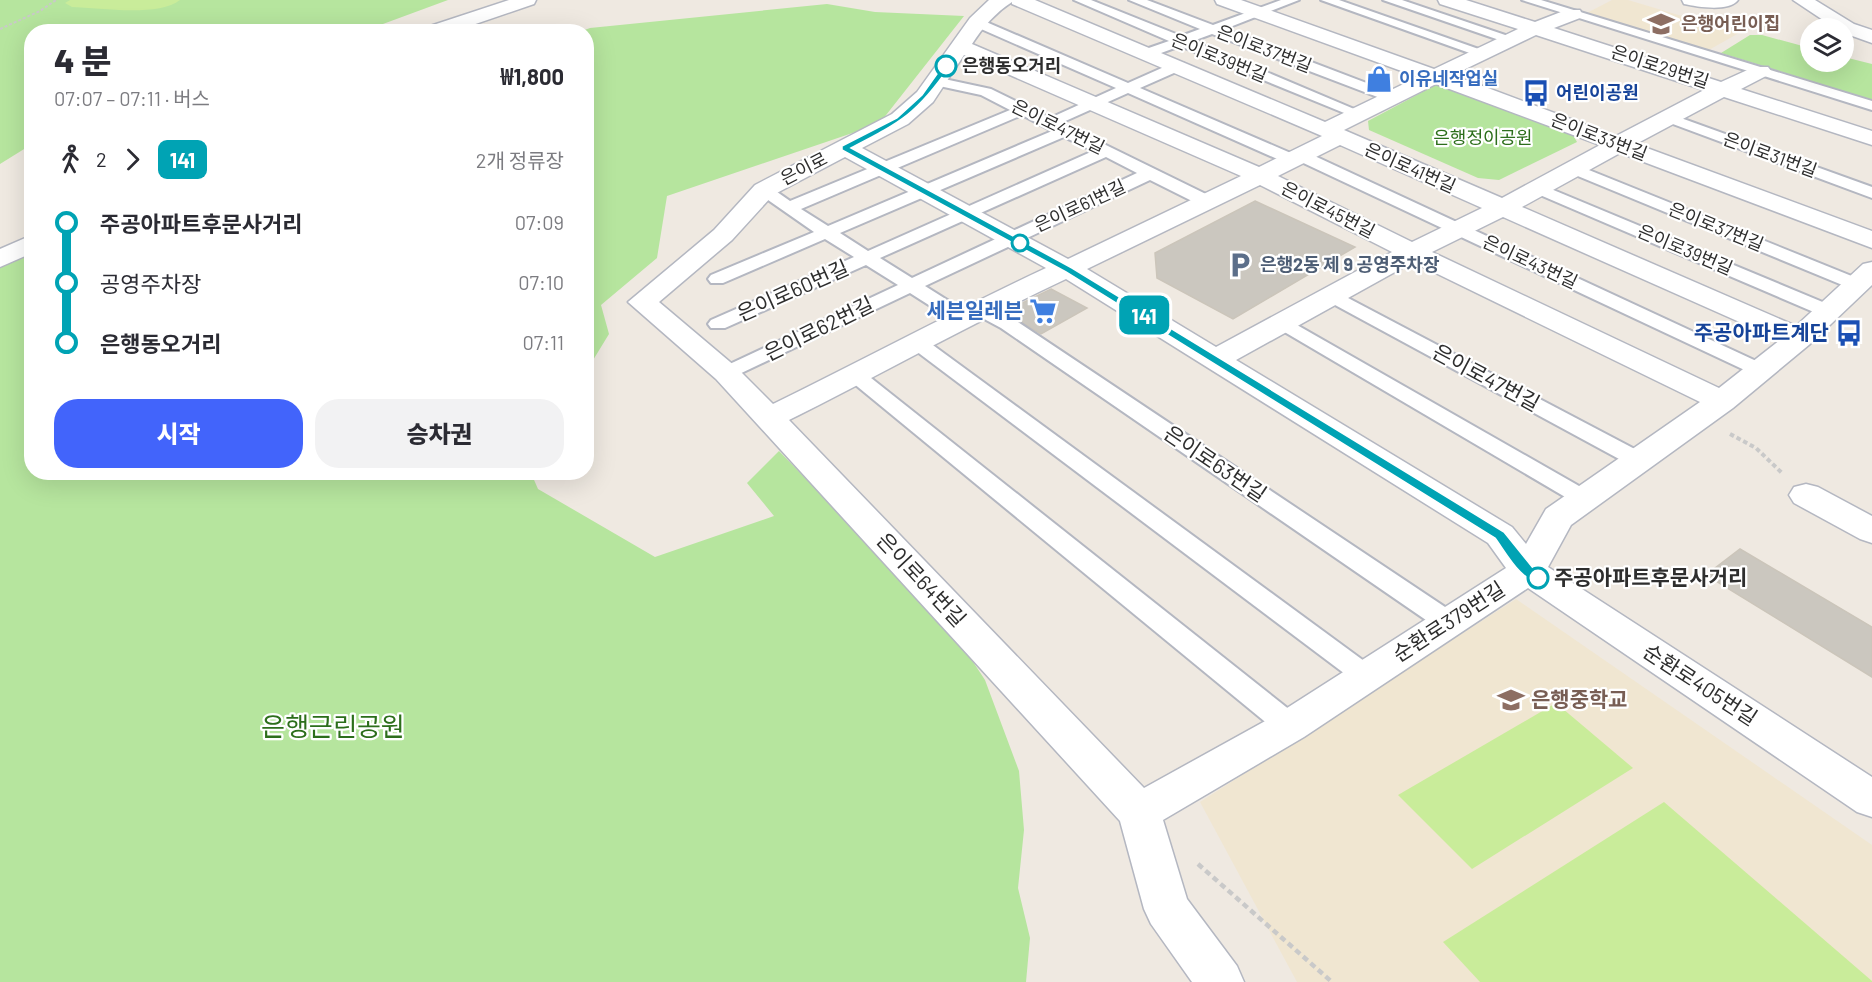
<!DOCTYPE html>
<html lang="ko">
<meta charset="utf-8">
<style>
body{margin:0;font-family:Barlow,"Noto Sans KR",sans-serif;background:#f2f2f3;color:#2b2b33;height:100vh;display:flex;flex-direction:column;font-size:22px;white-space:nowrap}
*{box-sizing:border-box;margin:0}
p{font-size:20px;color:#7c7c81}
.icon{flex:none;width:33px;height:33px;fill:none;stroke:currentColor;stroke-width:2;stroke-linecap:round;stroke-linejoin:round}
.map{position:relative;flex:1;overflow:hidden}
.sheet{position:absolute;left:24px;top:24px;width:570px;height:456px;display:flex;flex-direction:column;background:#fff;border-radius:24px;box-shadow:0 6px 24px #0002}
.sheet>*{flex:none}
.badge{padding:0 12px;border-radius:9px;font-size:21px;line-height:39px}
.fabs{position:absolute;left:1800px;top:18px;display:grid;gap:12px}
.fabs a{display:grid;place-items:center;width:54px;height:54px;border-radius:50%;background:#fff;box-shadow:0 6px 24px #0002;font-size:30px}
.map>.badge{position:absolute;translate:-50% -50%;box-shadow:0 0 0 3px #fff}
.legs{display:flex;align-items:center;gap:9px;height:66px;padding:0 30px;font-size:20px}
.legs p{margin-inline-start:auto}
.headline{display:flex;align-items:center;justify-content:space-between;height:102px;padding:0 30px}
h1{font-size:33px;font-weight:800;line-height:45px}
.cta{display:flex;gap:12px;margin-top:auto;padding:12px 30px}
.cta a{flex:1;height:69px;border-radius:24px;background:#4264fb;color:#fff;font-size:24px;font-weight:800;line-height:69px;text-align:center}
.cta a+a{background:#f2f2f3;color:#2b2b33}
ul{padding:0 30px;list-style:none}
li{display:flex;align-items:center;gap:21px;height:60px;font-size:22px}
li i{display:grid;place-items:center;width:9px;height:100%;margin:0 8px;background:currentColor}
li i::after{content:'';width:15px;height:15px;margin:-8px;border:4px solid;border-radius:50%;background:#fff}
li p{margin-inline-start:auto}
li:first-child i{background:linear-gradient(#0000 50%,currentColor 0)}
li:last-child i{background:linear-gradient(currentColor 50%,#0000 0)}
.map>svg:first-child{display:block}
</style>
<div class="map">
<svg width="1872" height="982" viewBox="0 0 1872 982">
<rect width="100%" height="100%" fill="#efe9e1"/>
<!-- education -->
<g fill="#f0e6d1">
<path d="M 1612,0 L 1628,0 L 1739,33 L 1707,51 L 1585,14 Z"/>
<path d="M 1516,599 L 1872,845 L 1872,982 L 1297,982 L 1200,802 Z"/>
</g>
<!-- green -->
<g fill="#b6e59e">
<path d="M 0,0 L 448,0 L 364,31 L 32,32 L 31,129 L 24,135 L 29,146 L 0,164 Z"/>
<path d="M 827,4 L 875,12 L 964,16 L 879,124 L 667,196 L 657,258 L 601,305 L 609,334 L 587,370 L 586,32 L 579,32 L 590,28 Z"/>
<path d="M 1750,35 L 1762,35 L 1810,48 L 1810,62 L 1844,62 L 1844,57 L 1872,64 L 1872,100 L 1721,53 Z"/>
<path d="M 1443,81 L 1570,130 L 1577,142 L 1499,180 L 1478,178 L 1369,130 L 1368,121 Z"/>
<path d="M 31,246 L 32,472 L 531,473 L 538,489 L 655,557 L 774,516 L 747,483 L 779,451 L 950,627 L 985,680 L 1019,771 L 1024,830 L 1018,888 L 1030,938 L 1026,982 L 0,982 L 0,256 Z"/>
</g>
<!-- pitch -->
<g fill="#c9ec9a">
<path d="M 70,0 L 180,0 C 159,17 100,8 72,7 L 65,3 Z"/>
<path d="M 1556,703 L 1633,768 L 1472,869 L 1398,795 Z"/>
<path d="M 1664,802 L 1872,981 L 1872,982 L 1480,982 L 1443,942 Z"/>
</g>
<!-- building -->
<g fill="#cbc7bf" stroke="#cbc5ba" stroke-width="1.5">
<path d="M 1255,201 L 1355,247 L 1233,319 L 1157,278 L 1155,253 Z"/>
<path d="M 1051,289 L 1087,308 L 1041,334 L 1004,312 Z"/>
<path d="M 1740,549 L 1872,627 L 1872,677 L 1706,575 Z"/>
</g>
<g fill="none" stroke-linecap="round" stroke-linejoin="round">
<defs>
<g id="lane">
<path d="M 1074,0 L 1091,0 L 1181,36 L 1200,29 L 1129,0 L 1147,0 L 1213,25 L 1281,0 L 1299,0 L 1225,29 L 1398,95 L 1400,98 L 1398,101 L 1388,101 L 1212,34 L 1193,41 L 1366,114 L 1364,117 L 1354,117 L 1180,46 L 1153,56 L 1143,56 L 1143,50 L 1169,41 Z"/>
<path d="M 1321,0 L 1339,0 L 1490,53 L 1488,56 L 1478,56 Z"/>
<path d="M 1383,0 L 1402,0 L 1517,39 L 1510,43 L 1505,42 Z"/>
<path d="M 1522,0 L 1541,0 L 1872,101 L 1872,110 Z"/>
<path d="M 977,18 L 1128,83 L 1173,63 L 1183,63 L 1183,69 L 1140,88 L 1293,154 L 1300,150 L 1306,152 L 1767,366 L 1770,370 L 1767,374 L 1753,374 L 1297,160 L 1290,164 L 1284,162 L 1128,93 L 1061,123 L 1214,198 L 1216,202 L 1214,206 L 1202,206 L 1150,180 L 925,286 L 971,315 L 974,319 L 971,323 L 957,323 L 910,293 L 733,377 L 719,377 L 716,373 L 719,369 L 898,285 L 866,265 L 725,328 L 711,328 L 708,324 L 711,320 L 854,257 L 825,239 L 723,283 L 711,283 L 708,279 L 711,275 L 814,232 L 758,193 L 756,190 L 758,187 L 770,187 L 790,201 L 1010,110 L 981,95 L 930,84 L 930,78 L 935,77 L 991,89 L 1050,118 L 1116,88 L 972,25 L 972,19 ZM 1022,115 L 1052,131 L 828,226 L 801,209 ZM 1064,137 L 1093,151 L 868,251 L 840,233 ZM 1106,157 L 1137,173 L 912,278 L 880,258 Z"/>
<path d="M 1667,113 L 1872,187 L 1872,198 L 1662,120 L 1660,117 L 1662,114 Z"/>
<path d="M 1574,164 L 1864,281 L 1867,285 L 1858,290 L 1852,289 L 1568,172 L 1566,169 Z"/>
<path d="M 1539,184 L 1837,308 L 1839,312 L 1837,316 L 1823,316 L 1533,192 L 1531,189 L 1533,186 Z"/>
<path d="M 1331,289 L 1648,456 L 1651,461 L 1648,466 L 1632,466 L 1324,299 L 1322,295 L 1324,291 Z"/>
<path d="M 980,303 L 1015,320 L 1457,615 L 1461,622 L 1457,629 L 1448,631 L 1439,629 L 1001,328 L 973,313 L 971,309 Z"/>
<path d="M 1283,317 L 1593,494 L 1596,499 L 1593,504 L 1585,507 L 1577,504 L 1276,327 L 1273,323 L 1276,319 Z"/>
<path d="M 919,338 L 926,340 L 1375,669 L 1379,676 L 1375,683 L 1366,686 L 1357,683 L 912,348 L 909,344 Z"/>
<path d="M 854,368 L 861,370 L 1300,718 L 1304,726 L 1300,734 L 1290,737 L 1280,734 L 847,378 L 844,374 L 847,370 Z"/>
</g>
<g id="street">
<path d="M 509,0 L 536,0 L 534,4 L 452,32 L 422,32 L 424,28 Z"/>
<path d="M 989,0 L 1035,0 L 1325,122 L 1418,77 L 1217,4 L 1215,0 L 1241,0 L 1434,69 L 1518,29 L 1440,4 L 1438,0 L 1466,0 L 1535,22 L 1566,10 L 1580,10 L 1582,14 L 1580,18 L 1554,28 L 1721,82 L 1754,67 L 1768,67 L 1771,71 L 1768,75 L 1741,89 L 1872,131 L 1872,145 L 1724,97 L 1636,144 L 1872,231 L 1872,248 L 1620,153 L 1522,207 L 1796,326 L 1863,264 L 1872,262 L 1872,285 L 1810,344 L 1733,408 L 1571,525 L 1548,567 L 1872,777 L 1872,817 L 1857,812 L 1528,588 L 1304,737 L 1163,820 L 1187,899 L 1237,966 L 1244,982 L 1192,982 L 1151,924 L 1144,909 L 1120,821 L 716,379 L 628,302 L 714,230 L 755,185 L 892,114 L 917,92 L 970,18 ZM 1012,2 L 1012,4 L 1322,136 L 1259,167 L 972,44 C 983,27 995,13 1012,2 ZM 1536,35 L 1704,90 L 1616,136 L 1453,75 ZM 964,55 L 1241,176 L 1068,259 L 862,148 L 908,124 L 933,102 ZM 1436,84 L 1600,145 L 1502,198 L 1344,130 ZM 1340,145 L 1482,208 L 1412,242 L 1278,176 ZM 845,157 L 1046,268 C 954,311 865,359 773,404 L 736,367 L 659,302 L 732,240 L 773,195 ZM 1260,185 L 1392,252 L 1216,347 L 1087,269 ZM 1503,217 L 1780,340 L 1719,388 L 1432,252 ZM 1413,262 L 1700,402 L 1546,509 L 1526,544 L 1512,527 L 1236,360 ZM 1066,279 L 1488,543 L 1506,568 L 1276,715 L 1144,788 L 789,420 C 881,374 972,323 1066,279 Z"/>
<path d="M 1682,0 L 1738,0 C 1729,12 1698,7 1684,4 Z"/>
<path d="M 1793,0 L 1815,0 L 1854,24 L 1872,30 L 1872,43 L 1844,33 L 1844,28 L 1835,28 Z"/>
<path d="M 32,235 L 32,253 L 0,267 L 0,249 Z"/>
<path d="M 1806,484 L 1818,487 L 1872,516 L 1872,543 L 1860,539 L 1794,503 L 1789,495 L 1794,487 Z"/>
</g>
</defs>
<!-- lane casing -->
<use href="#lane" stroke="#b4b7c1" stroke-width="4"/>
<!-- street casing -->
<use href="#street" stroke="#b4b7c1" stroke-width="3"/>
<!-- path-far2 -->
<path stroke="#c9c9c9" stroke-width="2" stroke-dasharray="3 2" stroke-linecap="butt" d="M 0,29 L 40,11 L 56,0"/>
<!-- path-far1 -->
<path stroke="#c9c9c9" stroke-width="4" stroke-dasharray="4.5 3" stroke-linecap="butt" d="M 1730,434 L 1756,448 L 1783,474"/>
<!-- path -->
<path stroke="#c9c9c9" stroke-width="4.5" stroke-dasharray="6 4" stroke-linecap="butt" d="M 1198,864 L 1332,982"/>
<!-- lane -->
<use href="#lane" fill="#fff" fill-rule="evenodd"/>
<!-- street -->
<use href="#street" fill="#fff" fill-rule="evenodd"/>
</g>
<!-- line-1 -->
<path fill="#00a3b4" stroke="#fff" stroke-width="1.5" d="M 944,64 L 950,66 C 917,114 901,122 851,148 L 1072,268 L 1504,532 L 1533,568 L 1542,575 L 1542,581 C 1523,586 1505,551 1495,538 L 1066,272 L 842,150 L 842,146 L 897,118 L 922,95 Z"/>
<!-- icons -->
<defs>
<symbol id="school-bare" viewBox="-9 -9 18 18"><path d="M0-5L7-2L0 1L-7-2ZM-4 1L0 2.5L4 1V4Q0 6-4 4Z" fill="#8d6e63" stroke="#fff" stroke-width="2.5" paint-order="stroke"/></symbol>
<symbol id="shop-bare" viewBox="-9 -9 18 18"><path d="M-5-2.5h2.3a2.7 3.5 0 0 1 5.4 0H5L5.5 6h-11ZM-1.5-2.5h3a1.5 2.3 0 0 0-3 0Z" fill="#3f7fe0" stroke="#fff" stroke-width="2.5" paint-order="stroke"/></symbol>
<symbol id="bus-bare" viewBox="-9 -9 18 18"><path d="M-5-6H5V4H4V6H2V4H-2V6H-4V4H-5ZM-3.5-4V0h7V-4ZM-3.5 1.2v1.5H-2V1.2ZM2 1.2v1.5H3.5V1.2Z" fill="#1a4fb4" stroke="#fff" stroke-width="2.5" paint-order="stroke"/></symbol>
<symbol id="parking-bare" viewBox="-9 -9 18 18"><path d="M-3.5-5.5H1a3.5 3.5 0 0 1 0 7H-1V5.5H-3.5ZM-1-3.4V-.6H.8a1.4 1.4 0 0 0 0-2.8Z" fill="#5c6f8a" stroke="#fff" stroke-width="2.5" paint-order="stroke"/></symbol>
<symbol id="supermarket-bare" viewBox="-9 -9 18 18"><path d="M-6-5.5h2.5l.6 2H6L4.5 2H-2.5L-4.4-4H-6ZM-1.5 3.2a1.3 1.3 0 1 0 .1 0ZM3 3.2a1.3 1.3 0 1 0 .1 0Z" fill="#3f7fe0" stroke="#fff" stroke-width="2.5" paint-order="stroke"/></symbol>
</defs>
<g fill-rule="evenodd">
<use href="#school-bare" x="1642" y="5" width="38" height="38"/>
<use href="#shop-bare" x="1360" y="60" width="38" height="38"/>
<use href="#bus-bare" x="1517" y="74" width="38" height="38"/>
<use href="#parking-bare" x="1221" y="246" width="38" height="38"/>
<use href="#supermarket-bare" x="1024" y="292" width="38" height="38"/>
<use href="#bus-bare" x="1830" y="314" width="38" height="38"/>
<use href="#school-bare" x="1492" y="681" width="38" height="38"/>
</g>
<!-- markers -->
<g fill="#fff" stroke="#00a3b4" stroke-width="3">
<circle cx="946" cy="66" r="10"/>
<circle cx="1020" cy="243" r="8"/>
<circle cx="1538" cy="578" r="10"/>
</g>
<g text-anchor="middle" stroke-width="4.5" stroke-linejoin="round" paint-order="stroke">
<!-- far-education labels -->
<g font-size="18" font-weight="bold" fill="#785e54" stroke="#fff" text-anchor="start">
<text x="1681" y="30">은행어린이집</text>
</g>
<!-- far-street labels -->
<g font-size="18" fill="#2e2e2e" stroke="#fff">
<text transform="translate(1264 49) rotate(21)" y="6">은이로37번길</text>
<text transform="translate(1219 58) rotate(22)" y="6">은이로39번길</text>
<text transform="translate(1660 67) rotate(18)" y="6">은이로29번길</text>
<text transform="translate(1058 127) rotate(26)" y="6">은이로47번길</text>
<text transform="translate(1599 137) rotate(21)" y="6">은이로33번길</text>
<text transform="translate(1770 155) rotate(20)" y="6">은이로31번길</text>
<text transform="translate(1410 168) rotate(24)" y="6">은이로41번길</text>
<text transform="translate(804 169) rotate(-27)" y="6">은이로</text>
<text transform="translate(1080 206) rotate(-25)" y="6">은이로61번길</text>
<text transform="translate(1328 210) rotate(27)" y="6">은이로45번길</text>
<text transform="translate(1716 227) rotate(22)" y="6">은이로37번길</text>
<text transform="translate(1685 250) rotate(23)" y="6">은이로39번길</text>
<text transform="translate(1530 262) rotate(25)" y="6">은이로43번길</text>
</g>
<!-- far-stop labels -->
<g font-size="18" font-weight="bold" fill="#2e2e2e" stroke="#fff" text-anchor="start">
<text x="962" y="72">은행동오거리</text>
</g>
<!-- far-shop labels -->
<g font-size="18" font-weight="bold" fill="#366cbe" stroke="#fff" text-anchor="start">
<text x="1399" y="85">이유네작업실</text>
</g>
<!-- far-transit labels -->
<g font-size="18" font-weight="bold" fill="#164399" stroke="#fff" text-anchor="start">
<text x="1556" y="99">어린이공원</text>
</g>
<!-- far-park labels -->
<g font-size="18" fill="#2c6e1b" stroke="#fff">
<text x="1483" y="144">은행정이공원</text>
</g>
<!-- far-service labels -->
<g font-size="18" font-weight="bold" fill="#4e5e75" stroke="#fff" text-anchor="start">
<text x="1260" y="271">은행2동 제 9 공영주차장</text>
</g>
<!-- street labels -->
<g font-size="21" fill="#2e2e2e" stroke="#fff">
<text transform="translate(793 291) rotate(-24)" y="7">은이로60번길</text>
<text transform="translate(819 329) rotate(-26)" y="7">은이로62번길</text>
<text transform="translate(1486 378) rotate(28)" y="7">은이로47번길</text>
<text transform="translate(1215 464) rotate(34)" y="7">은이로63번길</text>
<text transform="translate(921 580) rotate(47)" y="7">은이로64번길</text>
<text transform="translate(1449 622) rotate(-33)" y="7">순환로379번길</text>
<text transform="translate(1700 685) rotate(33)" y="7">순환로405번길</text>
</g>
<!-- shop labels -->
<g font-size="21" font-weight="bold" fill="#366cbe" stroke="#fff" text-anchor="end">
<text x="1023" y="318">세븐일레븐</text>
</g>
<!-- transit labels -->
<g font-size="21" font-weight="bold" fill="#164399" stroke="#fff" text-anchor="end">
<text x="1829" y="340">주공아파트계단</text>
</g>
<!-- stop labels -->
<g font-size="21" font-weight="bold" fill="#2e2e2e" stroke="#fff" text-anchor="start">
<text x="1554" y="585">주공아파트후문사거리</text>
</g>
<!-- education labels -->
<g font-size="21" font-weight="bold" fill="#785e54" stroke="#fff" text-anchor="start">
<text x="1531" y="707">은행중학교</text>
</g>
<!-- near-park labels -->
<g font-size="26" fill="#2c6e1b" stroke="#fff">
<text x="333" y="736">은행근린공원</text>
</g>
</g>
</svg>
<div class="fabs">
<a><svg class="icon" aria-label="layers" viewBox="0 0 24 24"><path d="M12 4l9 5-9 5-9-5zM3 14l9 5 9-5"/></svg></a>
</div>
<b class="badge" style="left:1144px;top:315px;background:#00a3b4;color:#fff">141</b>
<section class="sheet">
<div class="headline"><div><h1>4 분</h1><p>07:07 – 07:11 · 버스</p></div><b>₩1,800</b></div>
<div class="legs"><svg class="icon" aria-label="walk" viewBox="0 0 24 24"><circle cx="13" cy="4" r="2"/><path d="M13 8l-2 6 4 7M11 14l-3 7M7 12l3-4h3l4 4"/></svg>2<svg class="icon" aria-label="forward" viewBox="0 0 24 24"><path d="M9 5l7 7-7 7"/></svg><b class="badge" style="background:#00a3b4;color:#fff">141</b><p>2개 정류장</p></div>
<ul>
<li><i style="color:#00a3b4"></i><b>주공아파트후문사거리</b><p>07:09</p></li>
<li><i style="color:#00a3b4"></i><span>공영주차장</span><p>07:10</p></li>
<li><i style="color:#00a3b4"></i><b>은행동오거리</b><p>07:11</p></li>
</ul>
<div class="cta"><a>시작</a><a>승차권</a></div>
</section>
</div>
